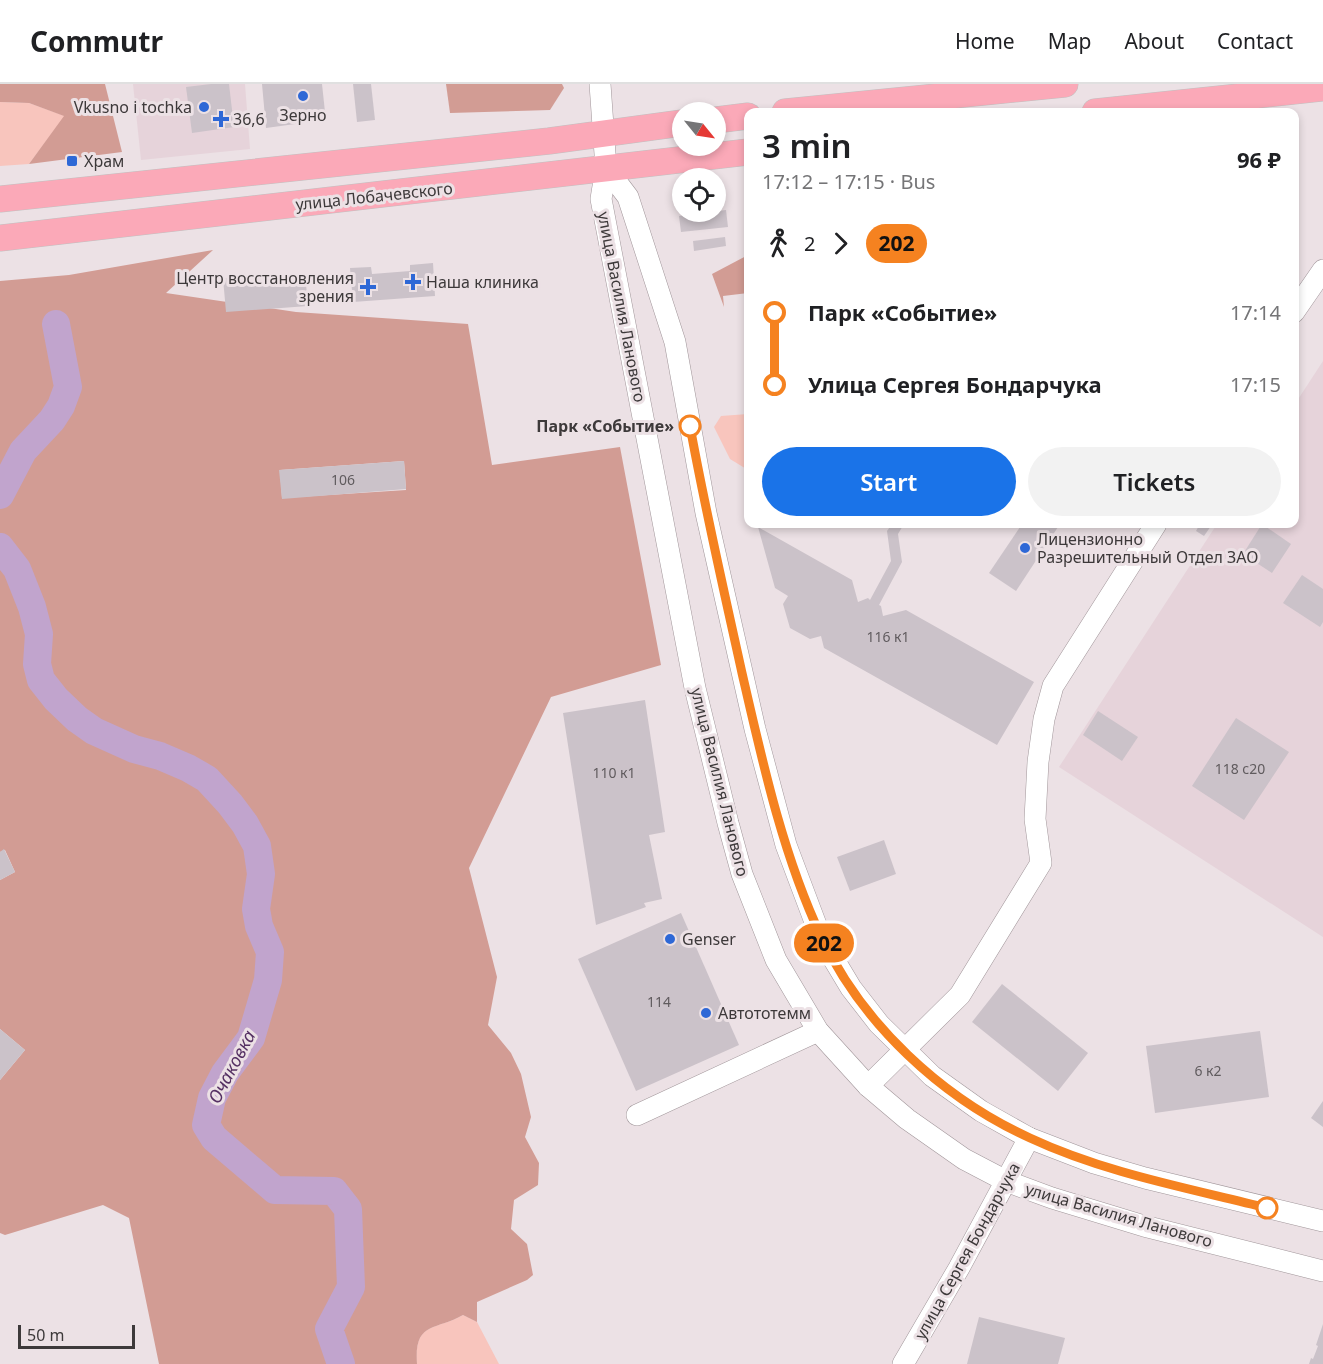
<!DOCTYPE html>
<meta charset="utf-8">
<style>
body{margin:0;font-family:"Noto Sans",sans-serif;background:#f2f2f2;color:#202124;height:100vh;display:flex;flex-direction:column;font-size:22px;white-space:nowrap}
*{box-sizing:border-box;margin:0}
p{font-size:20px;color:#757577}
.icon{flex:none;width:33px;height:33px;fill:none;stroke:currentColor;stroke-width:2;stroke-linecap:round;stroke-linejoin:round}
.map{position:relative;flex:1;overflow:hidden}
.details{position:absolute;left:744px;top:24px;width:555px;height:420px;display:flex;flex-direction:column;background:#fff;border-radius:12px;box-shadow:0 3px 9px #0003}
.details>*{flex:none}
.badge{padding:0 12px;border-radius:20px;font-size:21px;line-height:39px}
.needle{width:39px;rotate:120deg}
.tools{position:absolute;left:672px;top:18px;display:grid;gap:12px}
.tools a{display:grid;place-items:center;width:54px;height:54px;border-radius:50%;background:#fff;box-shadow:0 3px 9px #0003;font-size:30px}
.scale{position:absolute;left:18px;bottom:15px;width:117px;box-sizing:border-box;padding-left:6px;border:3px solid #3d393a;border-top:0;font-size:16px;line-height:21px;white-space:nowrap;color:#3d393a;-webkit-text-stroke:4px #ece1e5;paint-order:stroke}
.map>.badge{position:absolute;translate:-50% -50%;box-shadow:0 0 0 3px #fff}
.legs{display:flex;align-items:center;gap:9px;height:66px;padding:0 18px;font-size:20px}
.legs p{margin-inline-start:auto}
.head{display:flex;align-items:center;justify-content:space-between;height:102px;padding:0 18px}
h1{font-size:33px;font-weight:600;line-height:45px}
.action{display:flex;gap:12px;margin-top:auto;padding:12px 18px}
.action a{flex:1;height:69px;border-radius:36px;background:#1a73e8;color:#fff;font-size:24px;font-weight:600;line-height:69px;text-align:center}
.action a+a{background:#f2f2f2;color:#202124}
ul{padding:0 18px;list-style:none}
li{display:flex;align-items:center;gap:21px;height:72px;font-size:22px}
li i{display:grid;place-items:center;width:9px;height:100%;margin:0 8px;background:currentColor}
li i::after{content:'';width:15px;height:15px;margin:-8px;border:4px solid;border-radius:50%;background:#fff}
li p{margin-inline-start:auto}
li:first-child i{background:linear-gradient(#0000 50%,currentColor 0)}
li:last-child i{background:linear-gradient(currentColor 50%,#0000 0)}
header{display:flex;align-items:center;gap:36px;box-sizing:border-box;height:84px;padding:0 30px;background:#fff;border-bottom:2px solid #e0e0e0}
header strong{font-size:28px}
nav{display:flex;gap:33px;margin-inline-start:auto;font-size:21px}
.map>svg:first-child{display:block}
</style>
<header>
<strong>Commutr</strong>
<nav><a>Home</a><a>Map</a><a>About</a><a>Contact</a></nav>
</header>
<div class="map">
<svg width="1323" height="1280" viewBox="0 0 1323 1280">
<rect width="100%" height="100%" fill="#ece1e5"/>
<!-- built -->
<g fill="#e6d3da">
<path d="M 133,0 L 245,0 L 250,65 L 141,76 Z"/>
<path d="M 1323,277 L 1323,853 L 1059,683 L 1217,440 L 1294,440 L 1295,320 Z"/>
</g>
<!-- green -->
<g fill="#f8c5bd">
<path d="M 0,18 L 29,19 L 65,32 L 29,80 L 0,82 Z"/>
<path d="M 748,330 L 748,386 L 730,375 L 714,343 L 721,332 Z"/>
<path d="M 463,1231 L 477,1238 L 499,1280 L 417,1280 C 414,1237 435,1247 463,1231 Z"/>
</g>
<!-- forest -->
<g fill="#d29c94" fill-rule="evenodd">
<path d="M 0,0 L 105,0 L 122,68 L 29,80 L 64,32 L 29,19 L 0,18 Z"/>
<path d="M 446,0 L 562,0 L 564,4 L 550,26 L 450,29 Z"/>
<path d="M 213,166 L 166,209 L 296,228 L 468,240 L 492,381 L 620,363 L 661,581 L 551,613 L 469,784 L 497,893 L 488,941 L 511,969 L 521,990 L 531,1033 L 525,1053 L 539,1079 L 538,1101 L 514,1116 L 511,1145 L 527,1160 L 533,1191 L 527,1196 L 477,1218 L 477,1238 L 463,1231 C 435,1247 414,1237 417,1280 L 159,1280 L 129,1134 L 103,1121 L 5,1151 L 0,1149 L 0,996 L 25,966 L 0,945 L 0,796 L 15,788 L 5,766 L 0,768 L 0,197 L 69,191 ZM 404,377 L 406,406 L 282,414 L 280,386 Z"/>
<path d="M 748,171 L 748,209 L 723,212 L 724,223 L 712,190 Z"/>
</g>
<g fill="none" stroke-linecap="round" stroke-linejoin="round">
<!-- river -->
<g stroke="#c1a4cd" stroke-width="28">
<path d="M 0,411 L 23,367 L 52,336 L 61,322 L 68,303 L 56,240"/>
<path d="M 0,463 L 17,485 L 32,523 L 39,550 L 37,580 L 41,596 L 56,615 L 77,635 L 94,647 L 134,665 L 160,672 L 188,684 L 207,695 L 230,720 L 245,740 L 257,762 L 261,790 L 256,825 L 259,842 L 270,868 L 268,896 L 251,954 L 225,989 L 212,1014 L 206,1041 L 214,1054 L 275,1106 L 334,1107 L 348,1125 L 351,1203 L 329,1245 L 341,1280"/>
</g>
</g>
<!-- building -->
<g fill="#cbc2c9">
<path d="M 211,0 L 229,0 L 234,43 L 192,49 L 186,3 Z"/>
<path d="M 262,0 L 322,0 L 325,28 L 317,37 L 266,44 Z"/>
<path d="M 353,0 L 371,0 L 375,36 L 357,38 Z"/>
<path d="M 726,126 L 728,143 L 681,148 L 679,132 Z"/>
<path d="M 725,153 L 726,162 L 694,167 L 693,157 Z"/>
<path d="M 433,179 L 435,212 L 353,218 L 350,184 L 371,183 L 372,190 L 410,187 L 410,181 Z"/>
<path d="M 305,189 L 308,222 L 226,228 L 223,194 L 244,193 L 244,200 L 283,197 L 283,191 Z"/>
<path d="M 404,377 L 406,405 L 282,415 L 279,386 Z"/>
<path d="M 892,440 L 904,440 L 898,450 L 902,478 L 879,521 L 881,522 L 883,532 L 906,526 L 1034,598 L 997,661 L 824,564 L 821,552 L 810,555 L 790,544 L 783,520 L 788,512 L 775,504 L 758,443 L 852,496 L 858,518 L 868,514 L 870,516 L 891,477 L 887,447 Z"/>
<path d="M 1022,440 L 1060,440 L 1016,507 L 989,489 Z"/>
<path d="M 1200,440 L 1206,440 L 1211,442 L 1204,452 L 1196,447 Z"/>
<path d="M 1262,440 L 1291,460 L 1272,489 L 1243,470 Z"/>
<path d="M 1302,491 L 1323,505 L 1323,538 L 1320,543 L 1283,519 Z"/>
<path d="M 645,616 L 665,748 L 649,751 L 662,815 L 644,819 L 646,823 L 596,841 L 563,629 Z"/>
<path d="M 1098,627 L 1138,653 L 1122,677 L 1083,651 Z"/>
<path d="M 1236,634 L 1289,668 L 1244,736 L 1192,702 Z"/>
<path d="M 884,756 L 896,790 L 850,807 L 837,773 Z"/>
<path d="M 4,765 L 15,788 L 0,796 L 0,768 Z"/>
<path d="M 681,829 L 739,961 L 636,1007 L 578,875 Z"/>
<path d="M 1002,900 L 1088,969 L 1058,1007 L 972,938 Z"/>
<path d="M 0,945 L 25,966 L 0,996 Z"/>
<path d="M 1260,947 L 1269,1013 L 1155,1029 L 1146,962 Z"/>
<path d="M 1323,1017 L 1323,1043 L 1311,1034 Z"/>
<path d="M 979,1233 L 1065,1254 L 1058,1280 L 967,1280 Z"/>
<path d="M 1323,1240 L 1323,1280 L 1309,1280 L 1311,1274 L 1313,1275 L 1318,1262 L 1316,1261 Z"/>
</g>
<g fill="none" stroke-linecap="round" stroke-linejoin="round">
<defs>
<g id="minor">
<path d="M 600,0 L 606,84 L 601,115 L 695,604 L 728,739 L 742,790 L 776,876 L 818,947 L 868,1002 L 907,1035 L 964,1075 L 1006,1097 L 1052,1114 L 1144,1142 L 1323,1187"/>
<path d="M 606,84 L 628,113 L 675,258 L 706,429 L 755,645 L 786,761 L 821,854 L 851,904 L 879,940 L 932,992 L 981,1027 L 1029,1054 L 1094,1079 L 1145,1094 L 1323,1137"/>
<path d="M 1294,228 L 1323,186"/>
<path d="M 868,1002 L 960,911 L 1041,779 L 1035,735 L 1038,678 L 1044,635 L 1053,602 L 1156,440"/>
<path d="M 637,1031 L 818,947"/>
<path d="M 903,1280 L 959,1184 L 1029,1054"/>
</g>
<g id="major">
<path d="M 785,28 L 1065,0"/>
<path d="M 1095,28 L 1323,4"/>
<path d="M 716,36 L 748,32"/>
<path d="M 0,115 L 549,57 L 682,39"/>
<path d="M 0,154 L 748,68"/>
</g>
</defs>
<!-- minor casing -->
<use href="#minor" stroke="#a1969a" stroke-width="22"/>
<!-- major casing -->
<use href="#major" stroke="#c1c0c0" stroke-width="27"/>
<!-- minor -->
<use href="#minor" stroke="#fff" stroke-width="21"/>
<!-- major -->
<use href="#major" stroke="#fba9b8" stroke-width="26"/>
</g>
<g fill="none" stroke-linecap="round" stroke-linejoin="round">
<defs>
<path id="line-1" d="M 690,342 C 705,425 724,507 742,589 C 762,676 783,772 821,852 C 862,940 942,1014 1030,1054 C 1105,1089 1188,1104 1267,1124"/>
</defs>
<!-- line-1 casing -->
<use href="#line-1" stroke="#fff" stroke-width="14"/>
<!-- line-1 -->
<use href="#line-1" stroke="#f58220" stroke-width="9"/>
</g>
<!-- markers -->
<g fill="#2e68d6" stroke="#ece1e5" stroke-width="2">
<circle cx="303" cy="12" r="6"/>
<circle cx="204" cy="23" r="6"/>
<path d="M218 26h6v6h6v6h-6v6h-6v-6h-6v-6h6z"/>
<rect x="66" y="71" width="12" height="12" rx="3"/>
<path d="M410 189h6v6h6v6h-6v6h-6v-6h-6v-6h6z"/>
<path d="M365 194h6v6h6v6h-6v6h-6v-6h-6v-6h6z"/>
<circle cx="1025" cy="464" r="6"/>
<circle cx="670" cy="855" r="6"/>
<circle cx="706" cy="929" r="6"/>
</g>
<g fill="#fff" stroke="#f58220" stroke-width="3">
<circle cx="690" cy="342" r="10"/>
<circle cx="1267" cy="1124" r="10"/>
</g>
<g text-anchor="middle" stroke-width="6" stroke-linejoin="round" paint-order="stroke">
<!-- number labels -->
<g font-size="14" fill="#605b5e">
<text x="343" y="401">106</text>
<text x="888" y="558">116 к1</text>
<text x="1240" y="690">118 с20</text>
<text x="614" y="694">110 к1</text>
<text x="659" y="923">114</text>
<text x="1208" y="992">6 к2</text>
</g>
<!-- poi labels -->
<g font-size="16" fill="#3d393a" stroke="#ece1e5" text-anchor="start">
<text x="192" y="29" text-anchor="end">Vkusno i tochka</text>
<text x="303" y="37" text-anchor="middle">Зерно</text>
<text x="233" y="41">36,6</text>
<text x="84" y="83">Храм</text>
<text x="354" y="200" text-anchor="end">Центр восстановления<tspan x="354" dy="18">зрения</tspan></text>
<text x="426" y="204">Наша клиника</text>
<text x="1037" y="461">Лицензионно<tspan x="1037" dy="18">Разрешительный Отдел ЗАО</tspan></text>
<text x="682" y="861">Genser</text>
<text x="718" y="935">Автототемм</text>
</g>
<!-- street labels -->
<g font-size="16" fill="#3d393a" stroke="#ece1e5">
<text transform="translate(374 112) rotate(-6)" y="6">улица Лобачевского</text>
<text transform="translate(622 223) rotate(79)" y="6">улица Василия Ланового</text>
<text transform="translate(720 698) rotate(76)" y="6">улица Василия Ланового</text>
<text transform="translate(1119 1131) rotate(16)" y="6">улица Василия Ланового</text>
<text transform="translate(967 1167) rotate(-61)" y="6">улица Сергея Бондарчука</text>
</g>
<!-- stop labels -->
<g font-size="16" font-weight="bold" fill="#3d393a" stroke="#ece1e5" text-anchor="end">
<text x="674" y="348">Парк «Событие»</text>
</g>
<!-- water labels -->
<g font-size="18" font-style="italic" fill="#553063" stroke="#ece1e5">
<text transform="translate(232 983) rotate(-62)" y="6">Очаковка</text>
</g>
</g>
</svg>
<div class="tools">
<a><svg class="needle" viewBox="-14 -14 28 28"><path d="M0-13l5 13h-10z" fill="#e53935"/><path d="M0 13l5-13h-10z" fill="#757577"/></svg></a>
<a><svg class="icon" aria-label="locate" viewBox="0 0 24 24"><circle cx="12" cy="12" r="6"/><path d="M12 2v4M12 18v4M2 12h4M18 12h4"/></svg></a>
</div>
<div class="scale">50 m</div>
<b class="badge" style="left:824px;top:859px;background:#f58220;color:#111">202</b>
<section class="details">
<div class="head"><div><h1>3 min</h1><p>17:12 – 17:15 · Bus</p></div><b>96 ₽</b></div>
<div class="legs"><svg class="icon" aria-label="walk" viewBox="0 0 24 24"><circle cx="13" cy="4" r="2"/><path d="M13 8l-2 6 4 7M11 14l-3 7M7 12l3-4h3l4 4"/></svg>2<svg class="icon" aria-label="forward" viewBox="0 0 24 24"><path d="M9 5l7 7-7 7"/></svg><b class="badge" style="background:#f58220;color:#111">202</b></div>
<ul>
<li><i style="color:#f58220"></i><b>Парк «Событие»</b><p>17:14</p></li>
<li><i style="color:#f58220"></i><b>Улица Сергея Бондарчука</b><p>17:15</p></li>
</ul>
<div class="action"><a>Start</a><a>Tickets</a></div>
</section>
</div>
